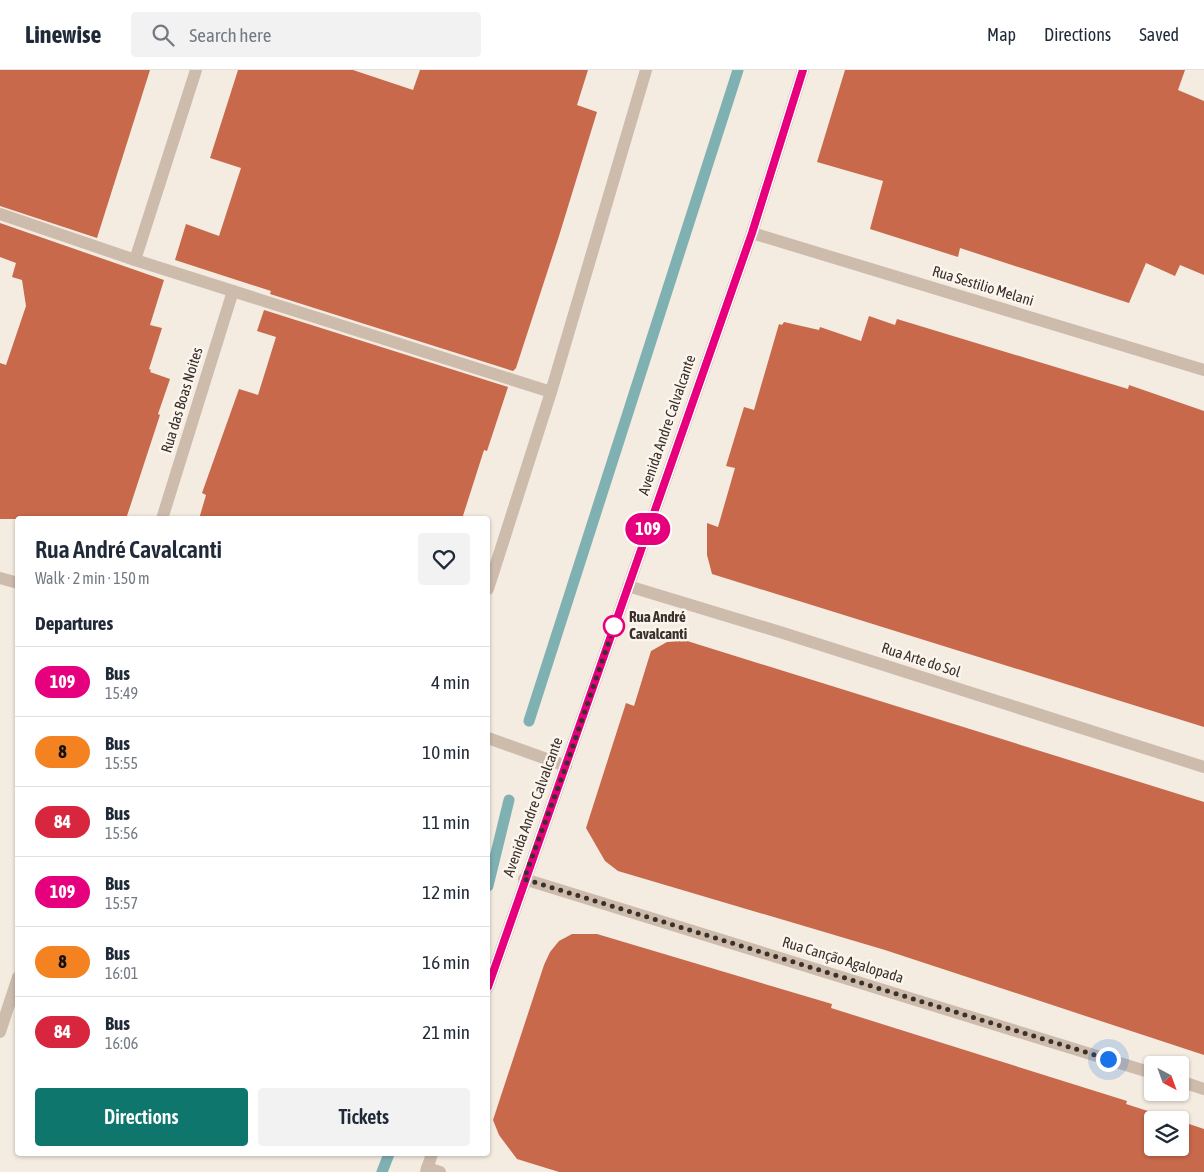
<!DOCTYPE html>
<meta charset="utf-8">
<style>
body{margin:0;font-family:"Asap Condensed",sans-serif;background:#f2f2f3;color:#1f2937;height:100vh;display:flex;flex-direction:column;font-size:19px;white-space:nowrap}
*{box-sizing:border-box;margin:0}
p{font-size:16px;color:#747a83}
.icon{flex:none;width:28px;height:28px;fill:none;stroke:currentColor;stroke-width:2;stroke-linecap:round;stroke-linejoin:round}
.map{position:relative;flex:1;overflow:hidden}
.details{position:absolute;left:15px;top:446px;width:475px;height:640px;display:flex;flex-direction:column;background:#fff;border-radius:5px;box-shadow:0 1px 4px #0004}
.details>*{flex:none}
.badge{padding:0 10px;border-radius:16px;font-size:18px;line-height:32px}
.needle{width:32px;rotate:139deg}
.fabs{position:absolute;left:1144px;top:986px;display:grid;gap:10px}
.fabs a{display:grid;place-items:center;width:45px;height:45px;border-radius:5px;background:#fff;box-shadow:0 1px 4px #0004;font-size:25px}
.you{position:absolute;width:25px;height:25px;margin:-12px;border:4px solid #fff;border-radius:50%;background:#1a73e8;box-shadow:0 0 0 8px #1a73e833}
.map>.badge{position:absolute;translate:-50% -50%;box-shadow:0 0 0 2px #fff}
h2{padding:0 20px;font-size:19px;line-height:45px}
.round{display:grid;place-items:center;flex:none;width:52px;height:52px;border-radius:5px;background:#f2f2f3}
.headline{display:flex;align-items:center;justify-content:space-between;height:85px;padding:0 20px}
h1{font-size:24px;font-weight:600;line-height:38px}
.action{display:flex;gap:10px;margin-top:auto;padding:10px 20px}
.action a{flex:1;height:58px;border-radius:5px;background:#0f766e;color:#fff;font-size:20px;font-weight:600;line-height:58px;text-align:center}
.action a+a{background:#f2f2f3;color:#1f2937}
ul{padding:0;list-style:none}
li{display:flex;align-items:center;gap:15px;height:70px;padding:0 20px;border-top:1px solid #e0e1e3}
li div{flex:1}
li b{display:block;font-size:19px}
li em{font-style:normal}
li .badge{min-width:55px;font-weight:700;text-align:center}
header{display:flex;align-items:center;gap:30px;box-sizing:border-box;height:70px;padding:0 25px;background:#fff;border-bottom:1px solid #e0e1e3}
header strong{font-size:24px}
nav{display:flex;gap:28px;margin-inline-start:auto;font-size:18px}
.search{width:350px;height:45px;background:#f2f2f3;display:flex;align-items:center;gap:12px;box-sizing:border-box;padding:0 18px;border-radius:5px;color:#747a83;font-size:19px}
.map>svg:first-child{display:block}
</style>
<header>
<strong>Linewise</strong>
<div class="search"><svg class="icon" aria-label="search" viewBox="0 0 24 24"><circle cx="10" cy="10" r="6"/><path d="M15 15l6 6"/></svg>Search here</div>
<nav><a>Map</a><a>Directions</a><a>Saved</a></nav>
</header>
<div class="map">
<svg width="1204" height="1102" viewBox="0 0 1204 1102">
<rect width="100%" height="100%" fill="#f4ebe1"/>
<g fill="none" stroke-linecap="round" stroke-linejoin="round">
<!-- stream -->
<g stroke="#7fb0b2" stroke-width="11">
<path d="M 529,651 L 738,0"/>
<path d="M 488,816 L 509,730"/>
<path d="M 382,1102 L 389,1084"/>
</g>
</g>
<!-- building -->
<g fill="#c8694b">
<path d="M 0,0 L 150,0 L 97,168 L 0,136 Z"/>
<path d="M 238,0 L 353,0 L 413,20 L 420,0 L 588,0 L 577,35 L 597,42 L 559,166 L 516,298 L 513,301 L 270,224 L 271,221 L 175,190 L 186,154 L 219,166 L 241,98 L 210,88 Z"/>
<path d="M 845,0 L 1185,0 L 1178,20 L 1204,31 L 1204,205 L 1180,195 L 1175,206 L 1146,193 L 1129,233 L 960,178 L 958,187 L 870,159 L 883,111 L 817,92 Z"/>
<path d="M 0,153 L 164,210 L 150,255 L 162,258 L 149,299 L 151,300 L 150,302 L 170,309 L 158,344 L 160,345 L 126,449 L 0,449 L 0,293 L 6,295 L 26,236 L 22,210 L 12,207 L 16,193 L 0,187 Z"/>
<path d="M 264,240 L 508,317 L 487,381 L 484,380 L 462,449 L 199,449 L 206,425 L 202,423 L 239,319 L 258,325 L 276,267 L 257,261 Z"/>
<path d="M 869,246 L 895,255 L 897,249 L 1128,319 L 1129,315 L 1204,341 L 1204,657 L 712,504 L 707,485 L 707,453 L 718,457 L 735,398 L 726,396 L 744,337 L 754,340 L 779,254 L 782,255 L 784,252 L 819,260 L 820,257 L 861,271 Z"/>
<path d="M 684,570 L 1204,732 L 1204,985 L 885,880 L 618,801 L 605,791 L 586,758 L 626,633 L 634,636 L 651,581 L 667,572 Z"/>
<path d="M 572,864 L 597,864 L 832,934 L 831,938 L 1127,1031 L 1126,1034 L 1176,1050 L 1152,1050 L 1152,1078 L 1180,1078 L 1180,1051 L 1204,1059 L 1204,1102 L 559,1102 L 517,1089 L 499,1065 L 493,1050 L 544,895 L 550,882 L 559,871 Z"/>
</g>
<g fill="none" stroke-linecap="round" stroke-linejoin="round">
<!-- minor -->
<g stroke="#cdbbac" stroke-width="12">
<path d="M 0,144 L 135,190 L 551,322"/>
<path d="M 752,163 L 1204,300"/>
<path d="M 135,190 L 196,0"/>
<path d="M 162,449 L 233,221"/>
<path d="M 0,508 L 18,513"/>
<path d="M 628,516 L 780,562 L 1204,697"/>
<path d="M 488,519 L 551,322 L 646,0"/>
<path d="M 488,668 L 566,696"/>
<path d="M 524,809 L 1152,1003"/>
<path d="M 488,917 L 752,163 L 803,0"/>
<path d="M 0,962 L 18,907"/>
<path d="M 1180,1011 L 1204,1019"/>
<path d="M 427,1098 L 440,1102"/>
<path d="M 426,1102 L 432,1084"/>
</g>
</g>
<g fill="none" stroke-linecap="round" stroke-linejoin="round">
<defs>
<path id="line" d="M 488,917 L 752,163 L 803,0"/>
</defs>
<!-- line casing -->
<use href="#line" stroke="#fff" stroke-width="11"/>
<!-- line -->
<use href="#line" stroke="#e6007e" stroke-width="8"/>
<!-- walk -->
<path stroke="#3b302b" stroke-width="5" stroke-dasharray="0 9" d="M 614,556 L 617,548 L 566,696 L 524,809 L 1108,989"/>
</g>
<!-- markers -->
<circle fill="#fff" stroke="#e6007e" stroke-width="2.5" cx="614" cy="556" r="10"/>
<g text-anchor="middle" stroke-width="5" stroke-linejoin="round" paint-order="stroke">
<!-- street labels -->
<g font-size="15" fill="#3b302b" stroke="#fbf5ee">
<text transform="translate(983 216) rotate(17)" y="5">Rua Sestilio Melani</text>
<text transform="translate(182 330) rotate(-73)" y="5">Rua das Boas Noites</text>
<text transform="translate(667 355) rotate(-71)" y="5">Avenida Andre Calvalcante</text>
<text transform="translate(921 590) rotate(18)" y="5">Rua Arte do Sol</text>
<text transform="translate(533 737) rotate(-70)" y="5">Avenida Andre Calvalcante</text>
<text transform="translate(843 890) rotate(17)" y="5">Rua Canção Agalopada</text>
</g>
<!-- stop labels -->
<g font-size="15" font-weight="bold" fill="#3b302b" stroke="#fbf5ee" text-anchor="start">
<text x="629" y="552">Rua André<tspan x="629" dy="17">Cavalcanti</tspan></text>
</g>
</g>
</svg>
<div class="fabs">
<a><svg class="needle" viewBox="-14 -14 28 28"><path d="M0-13l5 13h-10z" fill="#e53935"/><path d="M0 13l5-13h-10z" fill="#747a83"/></svg></a>
<a><svg class="icon" aria-label="layers" viewBox="0 0 24 24"><path d="M12 4l9 5-9 5-9-5zM3 14l9 5 9-5"/></svg></a>
</div>
<div class="you" style="left:1108px;top:989px"></div>
<b class="badge" style="left:648px;top:459px;background:#e6007e;color:#fff">109</b>
<section class="details">
<div class="headline"><div><h1>Rua André Cavalcanti</h1><p>Walk · 2 min · 150 m</p></div><a class="round"><svg class="icon" aria-label="heart" viewBox="0 0 24 24"><path d="M12 20l-8-8c-3-5 5-10 8-4 3-6 11-1 8 4z"/></svg></a></div>
<h2>Departures</h2>
<ul>
<li><span class="badge" style="background:#e6007e;color:#fff">109</span><div><b>Bus</b><p>15:49</p></div><em>4 min</em></li>
<li><span class="badge" style="background:#f58220;color:#111">8</span><div><b>Bus</b><p>15:55</p></div><em>10 min</em></li>
<li><span class="badge" style="background:#d7263d;color:#fff">84</span><div><b>Bus</b><p>15:56</p></div><em>11 min</em></li>
<li><span class="badge" style="background:#e6007e;color:#fff">109</span><div><b>Bus</b><p>15:57</p></div><em>12 min</em></li>
<li><span class="badge" style="background:#f58220;color:#111">8</span><div><b>Bus</b><p>16:01</p></div><em>16 min</em></li>
<li><span class="badge" style="background:#d7263d;color:#fff">84</span><div><b>Bus</b><p>16:06</p></div><em>21 min</em></li>
</ul>
<div class="action"><a>Directions</a><a>Tickets</a></div>
</section>
</div>
